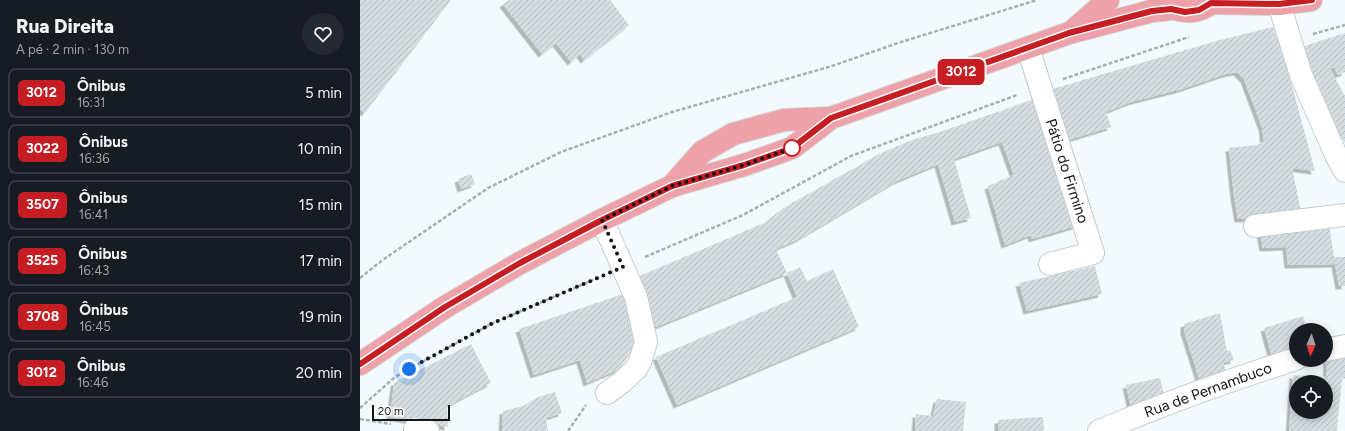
<!DOCTYPE html>
<html lang="pt">
<meta charset="utf-8">
<style>
body{margin:0;font-family:Figtree,sans-serif;background:#242831;color:#f1f3f6;height:100vh;display:flex;flex-direction:column;font-size:15px;white-space:nowrap}
*{box-sizing:border-box;margin:0}
p{font-size:13px;color:#9ea1a6}
.icon{flex:none;width:22px;height:22px;fill:none;stroke:currentColor;stroke-width:2;stroke-linecap:round;stroke-linejoin:round}
.map{position:relative;flex:1;overflow:hidden}
.side{display:flex;flex-direction:column;background:#171b24;width:360px}
.side>*{flex:none}
.badge{padding:0 8px;border-radius:6px;font-size:14px;line-height:26px}
.needle{width:26px;rotate:183deg}
.tools{position:absolute;left:929px;top:323px;display:grid;gap:8px}
.tools a{display:grid;place-items:center;width:44px;height:44px;border-radius:50%;background:#171b24;box-shadow:0 2px 10px #0003;font-size:20px}
.scale{position:absolute;left:12px;bottom:10px;width:78px;box-sizing:border-box;padding-left:4px;border:2px solid #121516;border-top:0;font-size:11px;line-height:14px;white-space:nowrap;color:#121516;-webkit-text-stroke:3px #fff;paint-order:stroke}
.you{position:absolute;width:20px;height:20px;margin:-10px;border:3px solid #fff;border-radius:50%;background:#1a73e8;box-shadow:0 0 0 6px #1a73e833}
.map>.badge{position:absolute;translate:-50% -50%;box-shadow:0 0 0 2px #fff}
.round{display:grid;place-items:center;flex:none;width:42px;height:42px;border-radius:21px;background:#242831}
.overview{display:flex;align-items:center;justify-content:space-between;height:68px;padding:0 16px}
h1{font-size:19px;font-weight:800;line-height:30px}
ul{padding:0;list-style:none}
li{display:flex;align-items:center;gap:12px;height:50px;margin:0 8px 6px;padding:0 8px;border:2px solid #363941;border-radius:8px}
li div{flex:1}
li b{display:block;font-size:15px}
li em{font-style:normal}
li .badge{min-width:44px;font-weight:700;text-align:center}
main{display:flex;flex:1;min-height:0}
.map>svg:first-child{display:block}
</style>
<main>
<section class="side">
<div class="overview"><div><h1>Rua Direita</h1><p>A pé · 2 min · 130 m</p></div><a class="round"><svg class="icon" aria-label="heart" viewBox="0 0 24 24"><path d="M12 20l-8-8c-3-5 5-10 8-4 3-6 11-1 8 4z"/></svg></a></div>
<ul>
<li><span class="badge" style="background:#c61d23;color:#fff">3012</span><div><b>Ônibus</b><p>16:31</p></div><em>5 min</em></li>
<li><span class="badge" style="background:#c61d23;color:#fff">3022</span><div><b>Ônibus</b><p>16:36</p></div><em>10 min</em></li>
<li><span class="badge" style="background:#c61d23;color:#fff">3507</span><div><b>Ônibus</b><p>16:41</p></div><em>15 min</em></li>
<li><span class="badge" style="background:#c61d23;color:#fff">3525</span><div><b>Ônibus</b><p>16:43</p></div><em>17 min</em></li>
<li><span class="badge" style="background:#c61d23;color:#fff">3708</span><div><b>Ônibus</b><p>16:45</p></div><em>19 min</em></li>
<li><span class="badge" style="background:#c61d23;color:#fff">3012</span><div><b>Ônibus</b><p>16:46</p></div><em>20 min</em></li>
</ul>
</section>
<div class="map">
<svg width="985" height="431" viewBox="0 0 985 431">
<defs>
<pattern id="building-hatch" width="6" height="6" patternUnits="userSpaceOnUse"><rect width="6" height="6" fill="#d6dde1"/><path d="M-1 1l2-2M0 6l6-6M5 7l2-2" fill="none" stroke="#b7bdc0"/></pattern>
<filter id="shadow"><feDropShadow dx="-3.5" dy="3.5" stdDeviation="0" flood-color="#0004"/></filter>
</defs>
<rect width="100%" height="100%" fill="#f3fafe"/>
<!-- building -->
<g fill="url(#building-hatch)" fill-rule="evenodd" filter="url(#shadow)">
<path d="M 0,0 L 91,0 L 5,113 L 0,109 Z"/>
<path d="M 149,0 L 250,0 L 269,25 L 224,60 L 220,54 L 211,62 L 196,43 L 182,54 L 143,4 Z"/>
<path d="M 913,27 L 927,67 L 955,171 L 932,168 L 942,216 L 878,219 L 874,196 L 869,148 L 897,145 L 904,142 L 902,127 L 884,79 L 877,72 L 866,74 L 822,89 L 771,102 L 746,112 L 751,127 L 705,141 L 689,90 L 856,41 Z"/>
<path d="M 985,33 L 985,72 L 978,75 L 974,67 L 970,69 L 985,96 L 985,143 L 963,103 L 938,48 Z"/>
<path d="M 677,98 L 719,225 L 672,239 L 671,235 L 645,245 L 628,186 L 654,175 L 642,142 L 594,159 L 611,218 L 595,222 L 578,164 L 537,181 L 439,239 L 416,249 L 427,273 L 296,327 L 275,278 L 404,223 L 425,207 L 521,153 L 552,140 L 583,131 Z"/>
<path d="M 111,174 L 115,184 L 101,189 L 98,179 Z"/>
<path d="M 969,224 L 974,257 L 985,257 L 985,286 L 979,286 L 975,264 L 928,265 L 926,247 L 903,248 L 900,232 Z"/>
<path d="M 735,266 L 742,294 L 667,311 L 659,283 Z"/>
<path d="M 440,267 L 447,281 L 473,269 L 499,327 L 317,405 L 296,357 L 437,297 L 427,273 Z"/>
<path d="M 266,293 L 278,324 L 274,347 L 260,369 L 227,383 L 220,360 L 174,375 L 159,329 Z"/>
<path d="M 860,313 L 867,351 L 870,350 L 874,360 L 863,363 L 867,372 L 840,381 L 824,331 L 824,324 Z"/>
<path d="M 943,316 L 947,330 L 936,330 L 936,350 L 912,357 L 904,328 Z"/>
<path d="M 111,344 L 131,383 L 87,406 L 88,427 L 30,417 L 34,383 Z"/>
<path d="M 985,356 L 985,379 L 982,378 L 977,431 L 929,431 L 933,375 L 966,377 L 967,360 ZM 936,382 L 966,382 L 966,412 L 936,412 Z"/>
<path d="M 800,378 L 805,399 L 771,407 L 766,385 Z"/>
<path d="M 195,392 L 202,413 L 186,418 L 188,431 L 142,431 L 143,411 L 163,406 L 178,397 Z"/>
<path d="M 577,399 L 606,402 L 603,431 L 555,431 L 556,414 L 573,416 Z"/>
<path d="M 683,417 L 684,431 L 638,431 L 638,420 Z"/>
</g>
<g fill="none" stroke-linecap="round" stroke-linejoin="round">
<defs>
<g id="minor">
<path d="M 919,4 L 941,75 L 976,155 L 985,171"/>
<path d="M 668,48 L 733,253 L 690,264"/>
<path d="M 242,220 L 276,297 L 286,342 L 280,362 L 276,369 L 262,382 L 247,393"/>
<path d="M 895,226 L 985,215"/>
<path d="M 966,350 L 985,346"/>
<path d="M 55,429 L 68,431"/>
<path d="M 739,431 C 804,404 869,380 936,359"/>
</g>
<g id="major">
<path d="M 799,2 C 816,12 838,17 854,0"/>
<path d="M 851,3 L 919,4 L 951,0"/>
<path d="M 715,29 L 748,0"/>
<path d="M 312,186 L 342,152 L 373,134 L 424,120 L 471,118 L 709,33 L 792,11 L 811,9"/>
<path d="M 0,364 L 85,307 L 160,263 L 242,220 L 312,186 L 384,165 L 432,148 L 471,118"/>
</g>
</defs>
<!-- minor casing -->
<use href="#minor" stroke="#c4cbcf" stroke-width="24"/>
<!-- major casing -->
<use href="#major" stroke="#d4d5d5" stroke-width="24"/>
<!-- path -->
<g stroke="#a8aeb1" stroke-width="2.5" stroke-dasharray="4 2" stroke-linecap="butt">
<path d="M 953,34 L 985,25"/>
<path d="M 703,79 L 829,37"/>
<path d="M 285,257 L 383,215 L 491,156 L 657,95"/>
<path d="M 0,278 L 24,259 L 128,188 L 201,152 L 312,112 L 472,66 L 538,43 L 677,0"/>
<path d="M 0,408 L 35,377 L 131,324 L 240,277"/>
<path d="M 0,419 L 31,424"/>
<path d="M 208,431 L 226,405"/>
</g>
<!-- minor -->
<use href="#minor" stroke="#fff" stroke-width="22"/>
<!-- major -->
<use href="#major" stroke="#eea1a8" stroke-width="22"/>
</g>
<g fill="none" stroke-linecap="round" stroke-linejoin="round">
<defs>
<path id="line" d="M 0,364 L 85,307 L 160,263 L 242,220 L 312,186 L 384,165 L 432,148 L 471,118 L 709,33 L 792,11 L 811,9 L 825,12 L 839,10 L 851,3 L 919,4 L 952,0"/>
</defs>
<!-- line casing -->
<use href="#line" stroke="#fff" stroke-width="9"/>
<!-- line -->
<use href="#line" stroke="#c61d23" stroke-width="6"/>
<!-- walk -->
<path stroke="#121516" stroke-width="4" stroke-dasharray="0 7.2" d="M 49,369 L 131,324 L 263,267 L 242,220 L 312,186 L 384,165 L 432,148"/>
</g>
<!-- markers -->
<circle fill="#fff" stroke="#c61d23" stroke-width="2" cx="432" cy="148" r="8"/>
<g text-anchor="middle" stroke-width="3" stroke-linejoin="round" paint-order="stroke">
<!-- street labels -->
<g font-size="15" fill="#121516" stroke="#fff">
<text transform="translate(707 171) rotate(72)" y="5">Pátio do Firmino</text>
<text transform="translate(848 390) rotate(-20)" y="5">Rua de Pernambuco</text>
</g>
</g>
</svg>
<div class="tools">
<a><svg class="needle" viewBox="-14 -14 28 28"><path d="M0-13l5 13h-10z" fill="#e53935"/><path d="M0 13l5-13h-10z" fill="#9ea1a6"/></svg></a>
<a><svg class="icon" aria-label="locate" viewBox="0 0 24 24"><circle cx="12" cy="12" r="6"/><path d="M12 2v4M12 18v4M2 12h4M18 12h4"/></svg></a>
</div>
<div class="scale">20 m</div>
<div class="you" style="left:49px;top:369px"></div>
<b class="badge" style="left:601px;top:72px;background:#c61d23;color:#fff">3012</b>
</div>
</main>
